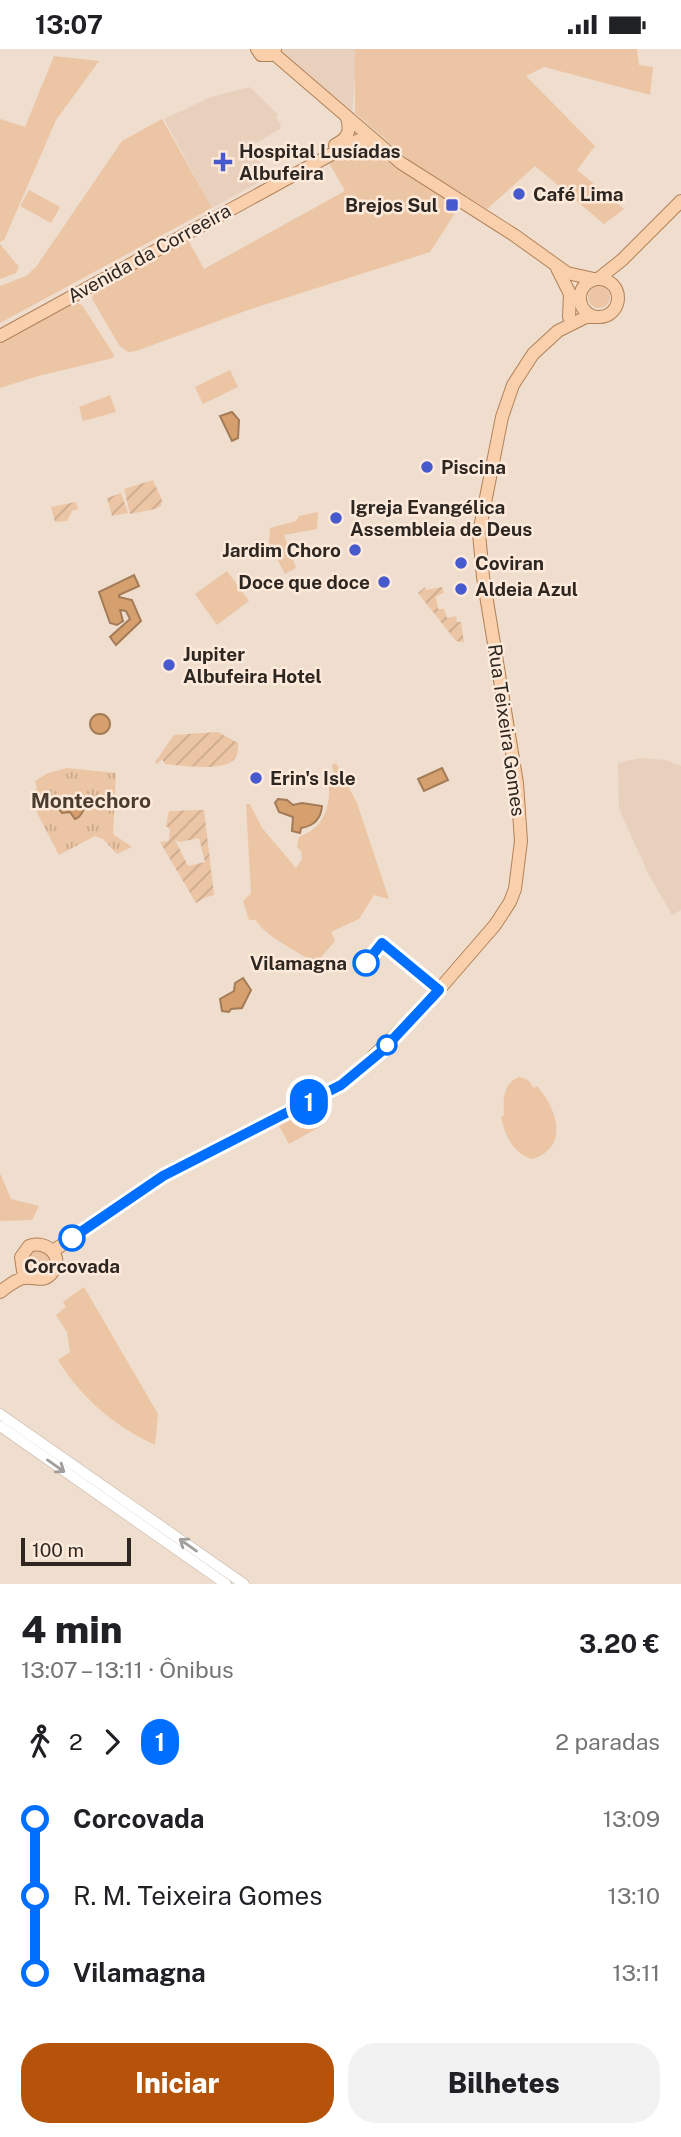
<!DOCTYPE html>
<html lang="pt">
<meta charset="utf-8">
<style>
body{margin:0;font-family:"Public Sans",sans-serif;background:#f2f2f2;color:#202124;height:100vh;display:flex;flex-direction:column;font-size:26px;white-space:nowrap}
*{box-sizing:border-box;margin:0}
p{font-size:23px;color:#757577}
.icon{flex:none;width:38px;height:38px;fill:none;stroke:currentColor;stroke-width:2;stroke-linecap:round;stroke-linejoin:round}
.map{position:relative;height:1535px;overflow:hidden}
.drawer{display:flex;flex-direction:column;background:#fff;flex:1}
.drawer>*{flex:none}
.badge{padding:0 14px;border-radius:23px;font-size:24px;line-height:46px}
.scale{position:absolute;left:21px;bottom:18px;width:110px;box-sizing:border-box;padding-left:7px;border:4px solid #2e2721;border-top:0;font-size:19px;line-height:24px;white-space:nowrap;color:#2e2721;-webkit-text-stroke:5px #fdeadb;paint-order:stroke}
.map>.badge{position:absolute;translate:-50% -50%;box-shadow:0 0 0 4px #fff}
.legs{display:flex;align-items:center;gap:10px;height:77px;padding:0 21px;font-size:23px}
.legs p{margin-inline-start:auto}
.overview{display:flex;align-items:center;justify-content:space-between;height:119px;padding:0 21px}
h1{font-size:38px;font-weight:800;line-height:52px}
.button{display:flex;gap:14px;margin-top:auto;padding:14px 21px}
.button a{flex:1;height:80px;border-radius:28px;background:#b45309;color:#fff;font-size:28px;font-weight:800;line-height:80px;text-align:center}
.button a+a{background:#f2f2f2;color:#202124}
ul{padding:0 21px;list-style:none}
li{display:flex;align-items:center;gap:24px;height:77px;font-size:26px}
li i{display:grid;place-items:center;width:10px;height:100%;margin:0 9px;background:currentColor}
li i::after{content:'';width:18px;height:18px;margin:-9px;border:5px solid;border-radius:50%;background:#fff}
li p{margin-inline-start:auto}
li:first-child i{background:linear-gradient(#0000 50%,currentColor 0)}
li:last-child i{background:linear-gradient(currentColor 50%,#0000 0)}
.status{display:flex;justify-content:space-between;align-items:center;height:49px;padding:0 35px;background:#fff;direction:ltr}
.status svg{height:19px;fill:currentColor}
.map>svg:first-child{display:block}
</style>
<div class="status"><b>13:07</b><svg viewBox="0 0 49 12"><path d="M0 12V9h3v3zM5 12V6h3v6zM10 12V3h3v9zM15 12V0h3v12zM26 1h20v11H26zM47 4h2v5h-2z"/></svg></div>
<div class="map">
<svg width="681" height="1535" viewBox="0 0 681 1535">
<defs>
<pattern id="park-tufts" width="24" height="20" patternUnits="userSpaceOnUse" patternTransform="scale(1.75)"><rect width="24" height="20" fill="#ebc5a4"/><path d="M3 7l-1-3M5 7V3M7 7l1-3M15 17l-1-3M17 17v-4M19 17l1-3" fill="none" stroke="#caa98d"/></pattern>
<pattern id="garden-furrows" width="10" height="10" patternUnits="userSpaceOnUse" patternTransform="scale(1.75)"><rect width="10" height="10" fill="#ebc5a4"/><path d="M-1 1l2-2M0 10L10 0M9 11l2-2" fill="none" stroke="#caa98d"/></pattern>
</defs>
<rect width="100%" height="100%" fill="#efddce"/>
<!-- built -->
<g fill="#e8d0bc">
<path d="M 278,0 L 358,0 L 352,64 Z"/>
<path d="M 250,38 L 278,66 L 276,68 L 281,75 L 280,80 L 251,97 L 268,128 L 212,159 L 164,70 L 211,48 Z"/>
<path d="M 640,709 L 666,711 L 681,717 L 681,861 L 672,866 L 649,826 L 619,760 L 618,714 Z"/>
</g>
<!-- grass -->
<g fill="#ebc5a4">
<path d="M 355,0 L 637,0 L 639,16 L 653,18 L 650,46 L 544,18 L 526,27 L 595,97 L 577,121 L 624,160 L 604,175 L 535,117 L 487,160 L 414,115 L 355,64 Z"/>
<path d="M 54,7 L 99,12 L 56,71 L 4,191 L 0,193 L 0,70 L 25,78 Z"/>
<path d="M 162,70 L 212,159 L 0,274 L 0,237 L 26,227 L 36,218 L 122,92 Z"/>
<path d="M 352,98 L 367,99 L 459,158 L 430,203 L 248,261 L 136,302 L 128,303 L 119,296 L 92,250 L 96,239 L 187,189 L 204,220 L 345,142 L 328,112 Z"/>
<path d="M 29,141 L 60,158 L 51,174 L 20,157 Z"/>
<path d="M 0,195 L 19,218 L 16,224 L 0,230 Z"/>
<circle cx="599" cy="248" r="11"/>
<path d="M 72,252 L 82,256 L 114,306 L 113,309 L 38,327 L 0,339 L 0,295 Z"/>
<path d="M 230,321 L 238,338 L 203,355 L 195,338 Z"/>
<path d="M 110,346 L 116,363 L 83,372 L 79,358 Z"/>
<path d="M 318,463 L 317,480 L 284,486 L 296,519 L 285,525 L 269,494 L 270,479 L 296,472 L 299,467 Z"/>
<path d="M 227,522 L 249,552 L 217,576 L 195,545 Z"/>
<path d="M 336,714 L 357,754 L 389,850 L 374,846 L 359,870 L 331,883 L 335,892 L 316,914 C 301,905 262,885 256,871 L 249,871 L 243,852 L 251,844 L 246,755 L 250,755 L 262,779 L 296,819 L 302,810 L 301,802 L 297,798 L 299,788 C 322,779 330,762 329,737 L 336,736 L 332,716 Z"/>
<path d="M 519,1028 L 528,1031 L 534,1039 L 537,1037 C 557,1059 570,1099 532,1110 C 513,1104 505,1087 501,1068 L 504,1066 C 503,1051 503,1034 519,1028 Z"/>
<path d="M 314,1058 L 323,1076 L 289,1095 L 279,1077 Z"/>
<path d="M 0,1124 L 11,1150 L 39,1157 L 32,1171 L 0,1172 Z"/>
<circle cx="39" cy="1212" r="11"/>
<path d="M 84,1238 L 158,1365 L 155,1396 C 115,1377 82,1350 58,1311 L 70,1303 L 67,1283 L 56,1266 L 66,1258 L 63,1253 Z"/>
</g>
<!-- park -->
<path fill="url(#park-tufts)" d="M 67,719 L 116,724 L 113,785 L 132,798 L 117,805 L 103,790 L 95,787 L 59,806 L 38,766 L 33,744 L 37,739 L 35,732 L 48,724 Z"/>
<!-- garden -->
<g fill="url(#garden-furrows)" fill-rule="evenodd">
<path d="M 153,431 L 162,451 L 161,457 L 155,460 L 130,465 L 124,440 Z"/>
<path d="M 121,444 L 128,464 L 112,467 L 107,449 Z"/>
<path d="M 76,453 L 78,460 L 72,462 L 67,472 L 55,473 L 51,458 Z"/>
<path d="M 425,538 L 426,541 L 442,538 L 444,544 L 436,547 L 438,560 L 444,560 L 447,569 L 456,567 L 457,573 L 461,573 L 464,593 L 456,592 L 418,544 Z"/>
<path d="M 218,683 L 238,694 C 238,698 238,702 237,706 C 229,725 182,716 165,715 L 162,710 L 157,715 L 155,713 L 174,686 Z"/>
<path d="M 204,761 L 214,846 L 204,849 L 196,854 L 160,793 L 169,792 L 170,780 L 166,777 L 169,762 ZM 199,789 L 205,813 L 188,817 L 175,791 L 180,793 Z"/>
</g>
<!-- water -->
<g fill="#d69f6e" stroke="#a47b57" stroke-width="2">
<path d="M 232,363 L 239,371 L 238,389 L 232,392 L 220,367 Z"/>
<path d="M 134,526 L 139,537 L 119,546 L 119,548 L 132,551 L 141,572 L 116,596 L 110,588 L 130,570 L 126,562 L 120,561 L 123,572 L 117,576 L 110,574 L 99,543 Z"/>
<circle cx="100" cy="675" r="10"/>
<path d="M 442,719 L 448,731 L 424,742 L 418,730 Z"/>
<path d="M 75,749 L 85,750 C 86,757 82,768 75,770 L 70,763 L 62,764 L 58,759 L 62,754 L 66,755 Z"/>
<path d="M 278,750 L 287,751 L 293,756 L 302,754 L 322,757 C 321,770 314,777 301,779 L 300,784 L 292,782 L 293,768 L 279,763 L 275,754 Z"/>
<path d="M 243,929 L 251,941 L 242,959 L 231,960 L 229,963 L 222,962 L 220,950 L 234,942 L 235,934 Z"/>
</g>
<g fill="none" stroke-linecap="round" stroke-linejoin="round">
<defs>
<g id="minor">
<path d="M 0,1365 L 244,1535"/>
<path d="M 0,1377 L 226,1535"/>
</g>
<g id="major">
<path d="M 257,0 L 261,6 L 271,6 L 275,0"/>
<path d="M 273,4 L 401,114 L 514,186 L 567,224 L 594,230"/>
<path d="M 335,96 C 348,89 351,83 347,69"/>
<path d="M 557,219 L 570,245 L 569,268"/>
<path d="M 598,230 L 622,211 L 681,152"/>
<circle cx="599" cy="249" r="19"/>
<path d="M 0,287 L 352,94 L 359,91 L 375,92"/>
<path d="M 53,1202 L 163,1127 L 326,1045 L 355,1025 L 424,958 L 495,876 L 510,853 L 515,840 L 521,792 L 517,734 L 483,528 L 479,484 L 502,368 L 513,336 L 533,305 L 558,282 L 586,268 L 598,268"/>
<path d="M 0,1243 C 7,1238 16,1230 24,1229 C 35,1227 43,1234 51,1225 C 66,1209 47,1190 29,1197 L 21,1208 L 23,1222 L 32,1229"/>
</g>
</defs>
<!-- minor casing -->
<use href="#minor" stroke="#c5b4a5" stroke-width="11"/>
<!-- major casing -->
<use href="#major" stroke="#b18157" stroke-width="14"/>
<!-- minor -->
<use href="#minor" stroke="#fff" stroke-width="10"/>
<!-- major -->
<use href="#major" stroke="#fad0ac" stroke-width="12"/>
</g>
<!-- one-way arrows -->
<defs><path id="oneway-shaft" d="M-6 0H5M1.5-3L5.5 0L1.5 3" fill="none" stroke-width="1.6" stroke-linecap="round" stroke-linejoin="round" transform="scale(1.75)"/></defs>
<g stroke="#a19e9b">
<use href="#oneway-shaft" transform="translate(56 1417) rotate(35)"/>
<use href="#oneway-shaft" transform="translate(188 1496) rotate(-145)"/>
</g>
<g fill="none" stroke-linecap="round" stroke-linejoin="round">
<defs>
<path id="line-1" d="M 72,1189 L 163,1127 L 341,1036 L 382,1002 L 439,941 L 382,894 L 366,914"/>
</defs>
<!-- line-1 casing -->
<use href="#line-1" stroke="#fff" stroke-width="16"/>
<!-- line-1 -->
<use href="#line-1" stroke="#006fff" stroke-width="10"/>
</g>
<!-- markers -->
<g fill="#4659cd" stroke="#fdeadb" stroke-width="2.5">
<path d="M219.5 102.5h7v7h7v7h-7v7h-7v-7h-7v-7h7z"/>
<circle cx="519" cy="145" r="7"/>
<rect x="445" y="149" width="14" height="14" rx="3.5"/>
<circle cx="427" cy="418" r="7"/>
<circle cx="336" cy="469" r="7"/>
<circle cx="355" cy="501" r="7"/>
<circle cx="461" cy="514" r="7"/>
<circle cx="384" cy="533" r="7"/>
<circle cx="461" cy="540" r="7"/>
<circle cx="169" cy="616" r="7"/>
<circle cx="256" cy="729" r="7"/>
</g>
<g fill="#fff" stroke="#006fff" stroke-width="3.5">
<circle cx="366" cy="914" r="12"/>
<circle cx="387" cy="996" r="9"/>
<circle cx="72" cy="1189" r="12"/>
</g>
<g text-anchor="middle" stroke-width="5" stroke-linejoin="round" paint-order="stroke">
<!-- poi labels -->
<g font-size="19" font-weight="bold" fill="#2e2721" stroke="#fdeadb" text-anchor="start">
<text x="239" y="109">Hospital Lusíadas<tspan x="239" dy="22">Albufeira</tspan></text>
<text x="533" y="152">Café Lima</text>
<text x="438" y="163" text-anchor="end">Brejos Sul</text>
<text x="441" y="425">Piscina</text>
<text x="350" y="465">Igreja Evangélica<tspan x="350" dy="22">Assembleia de Deus</tspan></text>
<text x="341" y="508" text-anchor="end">Jardim Choro</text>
<text x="475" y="521">Coviran</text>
<text x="370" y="540" text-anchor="end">Doce que doce</text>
<text x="475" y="547">Aldeia Azul</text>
<text x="183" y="612">Jupiter<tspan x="183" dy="22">Albufeira Hotel</tspan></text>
<text x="270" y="736">Erin's Isle</text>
</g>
<!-- street labels -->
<g font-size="19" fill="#2e2721" stroke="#fdeadb">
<text transform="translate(149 204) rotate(-29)" y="7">Avenida da Correeira</text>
<text transform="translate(507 681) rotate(82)" y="7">Rua Teixeira Gomes</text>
</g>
<!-- stop labels -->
<g font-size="19" font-weight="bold" fill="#2e2721" stroke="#fdeadb" text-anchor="end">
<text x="347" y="921">Vilamagna</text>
<text x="72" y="1224" text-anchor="middle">Corcovada</text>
</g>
<!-- neighbourhood labels -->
<g font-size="21" font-weight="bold" fill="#4b3c30" stroke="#fdeadb">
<text x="91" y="759">Montechoro</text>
</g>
</g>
</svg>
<div class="scale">100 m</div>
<b class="badge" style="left:309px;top:1053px;background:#006fff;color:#fff">1</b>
</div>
<section class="drawer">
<div class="overview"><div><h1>4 min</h1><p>13:07 – 13:11 · Ônibus</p></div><b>3.20 €</b></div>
<div class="legs"><svg class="icon" aria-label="walk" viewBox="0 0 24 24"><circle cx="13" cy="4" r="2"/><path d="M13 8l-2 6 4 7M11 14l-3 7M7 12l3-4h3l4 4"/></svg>2<svg class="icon" aria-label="forward" viewBox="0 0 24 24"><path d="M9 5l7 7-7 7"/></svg><b class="badge" style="background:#006fff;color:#fff">1</b><p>2 paradas</p></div>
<ul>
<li><i style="color:#006fff"></i><b>Corcovada</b><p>13:09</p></li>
<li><i style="color:#006fff"></i><span>R. M. Teixeira Gomes</span><p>13:10</p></li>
<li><i style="color:#006fff"></i><b>Vilamagna</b><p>13:11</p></li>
</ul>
<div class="button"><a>Iniciar</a><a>Bilhetes</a></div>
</section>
